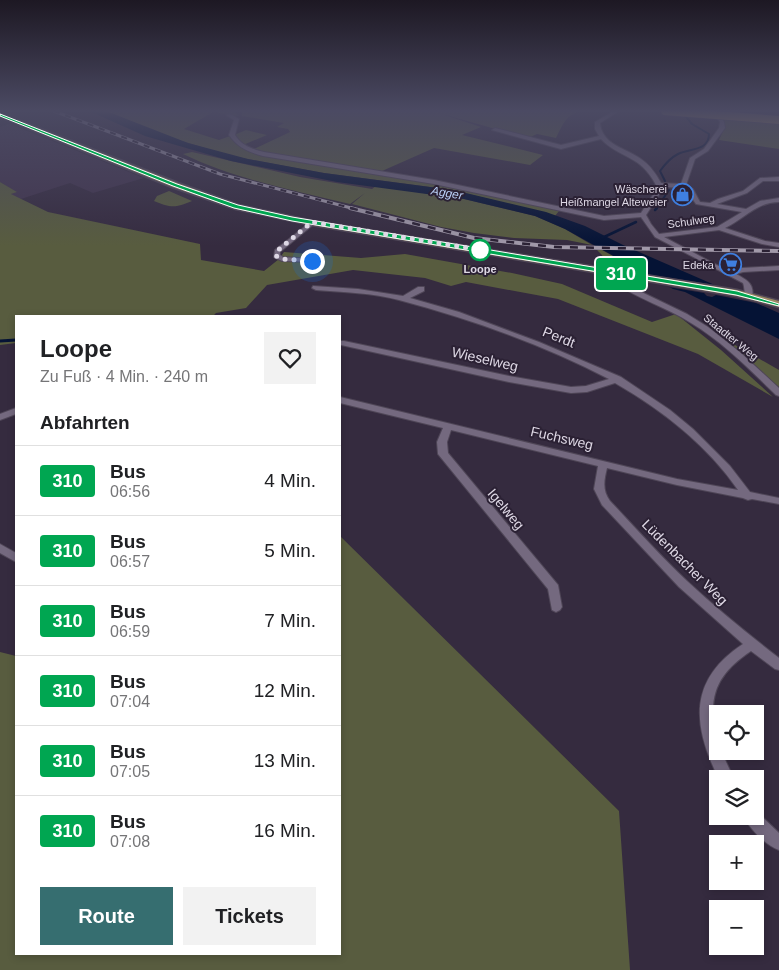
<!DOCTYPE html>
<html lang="de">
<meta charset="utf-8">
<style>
body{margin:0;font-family:Helvetica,sans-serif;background:#f2f2f2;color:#202124;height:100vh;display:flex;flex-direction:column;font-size:19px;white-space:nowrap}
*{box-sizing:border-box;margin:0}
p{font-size:16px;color:#757577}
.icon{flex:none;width:28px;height:28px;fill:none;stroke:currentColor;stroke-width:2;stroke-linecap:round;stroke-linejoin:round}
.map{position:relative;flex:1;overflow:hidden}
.side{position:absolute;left:15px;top:315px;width:326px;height:640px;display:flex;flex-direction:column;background:#fff;border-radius:0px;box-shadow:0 2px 8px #0003}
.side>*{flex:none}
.badge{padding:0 10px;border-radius:4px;font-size:18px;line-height:32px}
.buttons{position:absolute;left:709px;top:705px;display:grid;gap:10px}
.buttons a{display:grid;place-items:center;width:55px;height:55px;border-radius:0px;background:#fff;box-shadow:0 2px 8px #0003;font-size:25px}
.you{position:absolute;width:25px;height:25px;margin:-12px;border:4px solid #fff;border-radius:50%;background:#1a73e8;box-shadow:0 0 0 8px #1a73e833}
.map>.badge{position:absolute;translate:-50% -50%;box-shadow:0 0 0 2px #fff}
h2{padding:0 25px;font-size:19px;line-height:45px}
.round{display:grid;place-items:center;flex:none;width:52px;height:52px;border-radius:0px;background:#f2f2f2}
.headline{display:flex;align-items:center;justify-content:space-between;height:85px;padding:0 25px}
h1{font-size:24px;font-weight:700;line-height:38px}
.cta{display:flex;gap:10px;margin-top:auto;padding:10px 25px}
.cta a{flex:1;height:58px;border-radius:0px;background:#366e70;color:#fff;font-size:20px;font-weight:700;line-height:58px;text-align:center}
.cta a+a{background:#f2f2f2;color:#202124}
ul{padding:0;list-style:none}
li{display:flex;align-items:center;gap:15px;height:70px;padding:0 25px;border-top:1px solid #e0e0e0}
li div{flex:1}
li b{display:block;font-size:19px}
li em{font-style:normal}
li .badge{min-width:55px;font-weight:700;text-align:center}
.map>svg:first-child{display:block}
</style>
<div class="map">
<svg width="779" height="970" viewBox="0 0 779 970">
<rect width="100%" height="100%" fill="#352b3f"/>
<!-- built -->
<path fill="#41344d" d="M 9,124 L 45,138 L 144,178 L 93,193 L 70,183 L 21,199 L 10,194 L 16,192 L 0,182 L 0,127 Z"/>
<!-- green -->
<g fill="#585c3f">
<path d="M 106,111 L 233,111 L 239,116 L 213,112 L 184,129 L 219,140 L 230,136 C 237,148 249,151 262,154 C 362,170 461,188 559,211 L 555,216 L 453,190 L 324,173 L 231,156 L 169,137 Z"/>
<path d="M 237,111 L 581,111 C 566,115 563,124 556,138 L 537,134 L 528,138 L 442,114 L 481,127 L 462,135 L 543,155 L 530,165 L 434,148 L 382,171 L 252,150 L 290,132 L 288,129 L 277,127 L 284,123 L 242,116 L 242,113 Z"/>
<path d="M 722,118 L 779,122 L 779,149 L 719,140 L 724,129 Z"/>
<path d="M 246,130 L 267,135 L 243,145 L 234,135 Z"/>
<path d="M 192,152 L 300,177 L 372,189 L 376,186 L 464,199 L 535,216 L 565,229 L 592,245 L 567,240 L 514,238 L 474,233 L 441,227 L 352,204 L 365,193 L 350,204 C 295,191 235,179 183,154 Z"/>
<path d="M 0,182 L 17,192 L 11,194 L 48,212 L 200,244 L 201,260 L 264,271 L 279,259 L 284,252 L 361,258 L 405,254 L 512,273 L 562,284 L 652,322 L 676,314 L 721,350 L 773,397 L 698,354 L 558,299 L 466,282 L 451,286 L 425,278 L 353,270 L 267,285 L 246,308 L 216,313 L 213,316 L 16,316 L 16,343 L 0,345 Z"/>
<path d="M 169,191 L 192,201 C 175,208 171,208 154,201 L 157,196 Z"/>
<path d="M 597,250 L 602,250 L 644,273 L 597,266 L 604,259 L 602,255 Z"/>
<path d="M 728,341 L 779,370 L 779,387 L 728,344 Z"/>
<path d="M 340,536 L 619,811 L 630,970 L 0,970 L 0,652 L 16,656 L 16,954 L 340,954 Z"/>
</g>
<!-- water -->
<path fill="#051335" d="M 89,111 L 106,111 L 188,143 L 248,159 L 324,173 L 453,190 L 546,212 L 585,226 L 623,245 L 779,313 L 779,339 L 685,292 L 673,289 L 565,229 L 535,216 L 464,199 L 337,182 L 231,161 L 145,136 Z"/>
<!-- pier -->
<path fill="#352b3f" d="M 639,273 L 722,286 L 761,304 L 716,295 L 712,297 L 707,296 L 704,293 L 662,286 Z"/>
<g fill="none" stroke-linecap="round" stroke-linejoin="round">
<!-- stream-far2 -->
<g stroke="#051335" stroke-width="2">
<path d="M 665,181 L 660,171 C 665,164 670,158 678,154 C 691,148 709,151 709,134 L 692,124 L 683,113"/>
<path d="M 656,209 L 669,190"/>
</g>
<!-- stream-far1 -->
<g stroke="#051335" stroke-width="2.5">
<path d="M 655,210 L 657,208"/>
<path d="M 602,238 L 636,222"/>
</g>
<!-- stream -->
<path stroke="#051335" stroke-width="3" d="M 0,341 L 16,340"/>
<defs>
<g id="street">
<path d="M 614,111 L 619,111 L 600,123 C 602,145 626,148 641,159 C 650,165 656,174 661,183 L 681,184 L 690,158 L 704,149 L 719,128 L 720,122 L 713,111 L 717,111 L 724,122 L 725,128 L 708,151 L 695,159 L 686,185 L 693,189 L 700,202 L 710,203 L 718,199 L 743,191 L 760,178 L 779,177 L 779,181 L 763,181 L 747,193 L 717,204 L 746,209 L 760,201 L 779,198 L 779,202 C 757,202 744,219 725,228 L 765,241 L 779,243 L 779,247 L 762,244 L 719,230 L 664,237 L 730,272 L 742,268 L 779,266 L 779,270 L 743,272 L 736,274 C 747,280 755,284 752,298 L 746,298 C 744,294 745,288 743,283 L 655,237 L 641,217 L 604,220 L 434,184 L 263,156 C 249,152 238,148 229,135 L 234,120 L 226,115 L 230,114 L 239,119 L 235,135 C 242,146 252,149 264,152 L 434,180 L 604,216 L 641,213 L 653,195 L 656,185 C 640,154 620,159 601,139 L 561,149 L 492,130 L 495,128 L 561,145 L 599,136 L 595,129 L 595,122 ZM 661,187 C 683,188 684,185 696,204 L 742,212 L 717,227 L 659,234 L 651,224 L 646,215 L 659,195 Z"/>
<path d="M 312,221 L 314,222 L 314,224 L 280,252 L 280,255 L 283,257 L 312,259 L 315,261 L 314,262 L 282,261 L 274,257 L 275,250 Z"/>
<path d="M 615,273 L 619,273 L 620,279 L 627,285 L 687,314 L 708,327 L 741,353 L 779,388 L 779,396 L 776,395 C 749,369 723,342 691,323 C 666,307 638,299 613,282 Z"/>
<path d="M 313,286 L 358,289 L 403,296 L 418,287 L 424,287 L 424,291 L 410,298 L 459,312 L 539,342 L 621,377 L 670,410 L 693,429 L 730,466 L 750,492 L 779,498 L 779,504 L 752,499 L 748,500 L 743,498 L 677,485 L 607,468 C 604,480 602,490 610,501 C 635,527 660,556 687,581 C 717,609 748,634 779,658 L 779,670 L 775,669 L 751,651 C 723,670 709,689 714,724 C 716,734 718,742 718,751 L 721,751 L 734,779 L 719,779 C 692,725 688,680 743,644 L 679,587 L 602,505 L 594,489 L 598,466 L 451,430 L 447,442 L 448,453 L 558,585 L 562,607 L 560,610 L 556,612 L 552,610 L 548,589 L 438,454 L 437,442 L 443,428 L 340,403 L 340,397 L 677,479 L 738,490 C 707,445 662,410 615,383 L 587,392 L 571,393 L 509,382 L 341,345 L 341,341 L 344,341 L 509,376 L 571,387 L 586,386 L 609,379 C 543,345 471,319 399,300 C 373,293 343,292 316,290 L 312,288 Z"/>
<path d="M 16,408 L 16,414 L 0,420 L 0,414 Z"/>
<path d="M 0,544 L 16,553 L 16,562 L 0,553 Z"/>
<path d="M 755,810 L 779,833 L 779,850 C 766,845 749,829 744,816 L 755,816 Z"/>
</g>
<path id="primary" d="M 0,113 L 178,183 L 238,205 L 312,221 L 737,290 L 779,301 L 779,307 L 737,296 L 312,225 L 236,209 L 172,187 L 0,117 Z"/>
</defs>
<!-- street casing -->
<use href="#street" stroke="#4f4657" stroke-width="2"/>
<!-- primary casing -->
<use href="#primary" stroke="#4f4657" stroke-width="3"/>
<!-- street -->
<use href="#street" fill="#74697f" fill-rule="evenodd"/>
<!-- primary -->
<use href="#primary" fill="#9a8863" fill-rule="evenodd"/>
<defs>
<path id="rail-far1" d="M 54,111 L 220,174 L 355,209"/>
<path id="rail" d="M 350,208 L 474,238 L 554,247 L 779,251"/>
</defs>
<!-- rail-far1 casing -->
<use href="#rail-far1" stroke="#a199a9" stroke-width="3"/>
<!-- rail casing -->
<use href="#rail" stroke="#a199a9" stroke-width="4"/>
<!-- rail-far1 -->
<use href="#rail-far1" stroke="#2b2134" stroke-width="2" stroke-dasharray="6" stroke-linecap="butt"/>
<!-- rail -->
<use href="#rail" stroke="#2b2134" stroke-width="2.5" stroke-dasharray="8" stroke-linecap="butt"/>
<defs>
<path id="highway-bridge" d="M 665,111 L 779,120"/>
</defs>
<!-- highway-bridge casing -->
<use href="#highway-bridge" stroke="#4f4657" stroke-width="9" stroke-linecap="butt"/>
<!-- highway-bridge -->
<use href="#highway-bridge" stroke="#b49c51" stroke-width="8"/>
</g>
<!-- sky -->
<linearGradient id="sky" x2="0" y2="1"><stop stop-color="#1d1823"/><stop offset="0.45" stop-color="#4b4a63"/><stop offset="1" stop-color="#4b4a63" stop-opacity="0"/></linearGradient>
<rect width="779" height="246" fill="url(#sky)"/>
<!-- line -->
<path fill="#00a651" stroke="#fff" d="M 0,114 L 177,184 L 238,205 L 292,217 L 737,291 L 779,304 L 779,306 L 736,295 L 292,221 L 234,208 L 173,186 L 0,116 Z"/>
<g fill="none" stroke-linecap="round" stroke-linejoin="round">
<!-- walk -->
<path stroke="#ded8e5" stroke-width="5" stroke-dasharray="0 9" d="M 312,261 L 282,259 L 276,256 L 277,251 L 312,222 L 480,250"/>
</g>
<!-- icons -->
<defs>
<symbol id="shop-ring" viewBox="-11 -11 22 22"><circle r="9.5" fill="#2b2134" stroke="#3f7fe0" stroke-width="1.5"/><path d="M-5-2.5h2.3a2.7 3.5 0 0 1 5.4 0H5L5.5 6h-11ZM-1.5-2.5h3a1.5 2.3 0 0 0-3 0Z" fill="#3f7fe0"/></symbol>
<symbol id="supermarket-ring" viewBox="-11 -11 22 22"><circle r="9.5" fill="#2b2134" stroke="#3f7fe0" stroke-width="1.5"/><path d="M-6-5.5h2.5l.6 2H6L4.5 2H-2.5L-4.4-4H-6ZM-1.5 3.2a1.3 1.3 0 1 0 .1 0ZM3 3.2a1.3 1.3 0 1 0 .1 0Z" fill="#3f7fe0"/></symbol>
</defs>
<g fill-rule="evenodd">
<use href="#shop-ring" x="670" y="182" width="25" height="25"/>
<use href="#supermarket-ring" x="718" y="252" width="25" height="25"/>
</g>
<!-- markers -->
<circle fill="#fff" stroke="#00a651" stroke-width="2.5" cx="480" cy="250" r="10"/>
<g text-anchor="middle" stroke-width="4" stroke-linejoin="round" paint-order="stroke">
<!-- far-poi labels -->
<g font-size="11" fill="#ded8e5" stroke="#2b2134" text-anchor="end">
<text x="667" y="193">Wäscherei<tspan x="667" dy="13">Heißmangel Alteweier</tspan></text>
<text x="714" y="269">Edeka</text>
</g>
<!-- far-street labels -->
<g font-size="11" fill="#ded8e5" stroke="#2b2134">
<text transform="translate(691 221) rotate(-8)" y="4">Schulweg</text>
<text transform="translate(731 337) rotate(39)" y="4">Staadter Weg</text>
</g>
<!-- far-stop labels -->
<g font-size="11" font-weight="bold" fill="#ded8e5" stroke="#2b2134">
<text x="480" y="273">Loope</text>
</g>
<!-- far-water labels -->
<g font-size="12" font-style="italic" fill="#bacff6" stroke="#2b2134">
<text transform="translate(447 193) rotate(10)" y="4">Agger</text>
</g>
<!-- street labels -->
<g font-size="14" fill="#ded8e5" stroke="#2b2134">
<text transform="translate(559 337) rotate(22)" y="5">Perdt</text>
<text transform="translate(485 359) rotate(13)" y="5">Wieselweg</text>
<text transform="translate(562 438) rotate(13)" y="5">Fuchsweg</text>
<text transform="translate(506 509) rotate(50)" y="5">Igelweg</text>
<text transform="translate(685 562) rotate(45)" y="5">Lüdenbacher Weg</text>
</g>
</g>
</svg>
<div class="buttons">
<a><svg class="icon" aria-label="locate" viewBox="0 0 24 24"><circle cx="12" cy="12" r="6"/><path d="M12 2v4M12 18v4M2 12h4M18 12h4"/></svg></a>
<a><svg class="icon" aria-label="layers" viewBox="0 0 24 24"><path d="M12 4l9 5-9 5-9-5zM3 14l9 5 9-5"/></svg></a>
<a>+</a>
<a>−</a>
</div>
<div class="you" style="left:312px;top:261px"></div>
<b class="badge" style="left:621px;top:274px;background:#00a651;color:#fff">310</b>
<section class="side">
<div class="headline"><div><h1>Loope</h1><p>Zu Fuß · 4 Min. · 240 m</p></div><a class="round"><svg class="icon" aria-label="heart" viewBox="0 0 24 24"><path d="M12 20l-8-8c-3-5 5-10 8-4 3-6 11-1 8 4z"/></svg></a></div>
<h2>Abfahrten</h2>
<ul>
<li><span class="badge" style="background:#00a651;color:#fff">310</span><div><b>Bus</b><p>06:56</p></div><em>4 Min.</em></li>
<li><span class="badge" style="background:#00a651;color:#fff">310</span><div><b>Bus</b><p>06:57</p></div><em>5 Min.</em></li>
<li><span class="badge" style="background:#00a651;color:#fff">310</span><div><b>Bus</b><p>06:59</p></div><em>7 Min.</em></li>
<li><span class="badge" style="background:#00a651;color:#fff">310</span><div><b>Bus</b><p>07:04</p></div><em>12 Min.</em></li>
<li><span class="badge" style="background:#00a651;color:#fff">310</span><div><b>Bus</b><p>07:05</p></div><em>13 Min.</em></li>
<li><span class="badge" style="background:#00a651;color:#fff">310</span><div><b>Bus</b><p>07:08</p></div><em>16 Min.</em></li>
</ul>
<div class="cta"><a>Route</a><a>Tickets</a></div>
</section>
</div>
